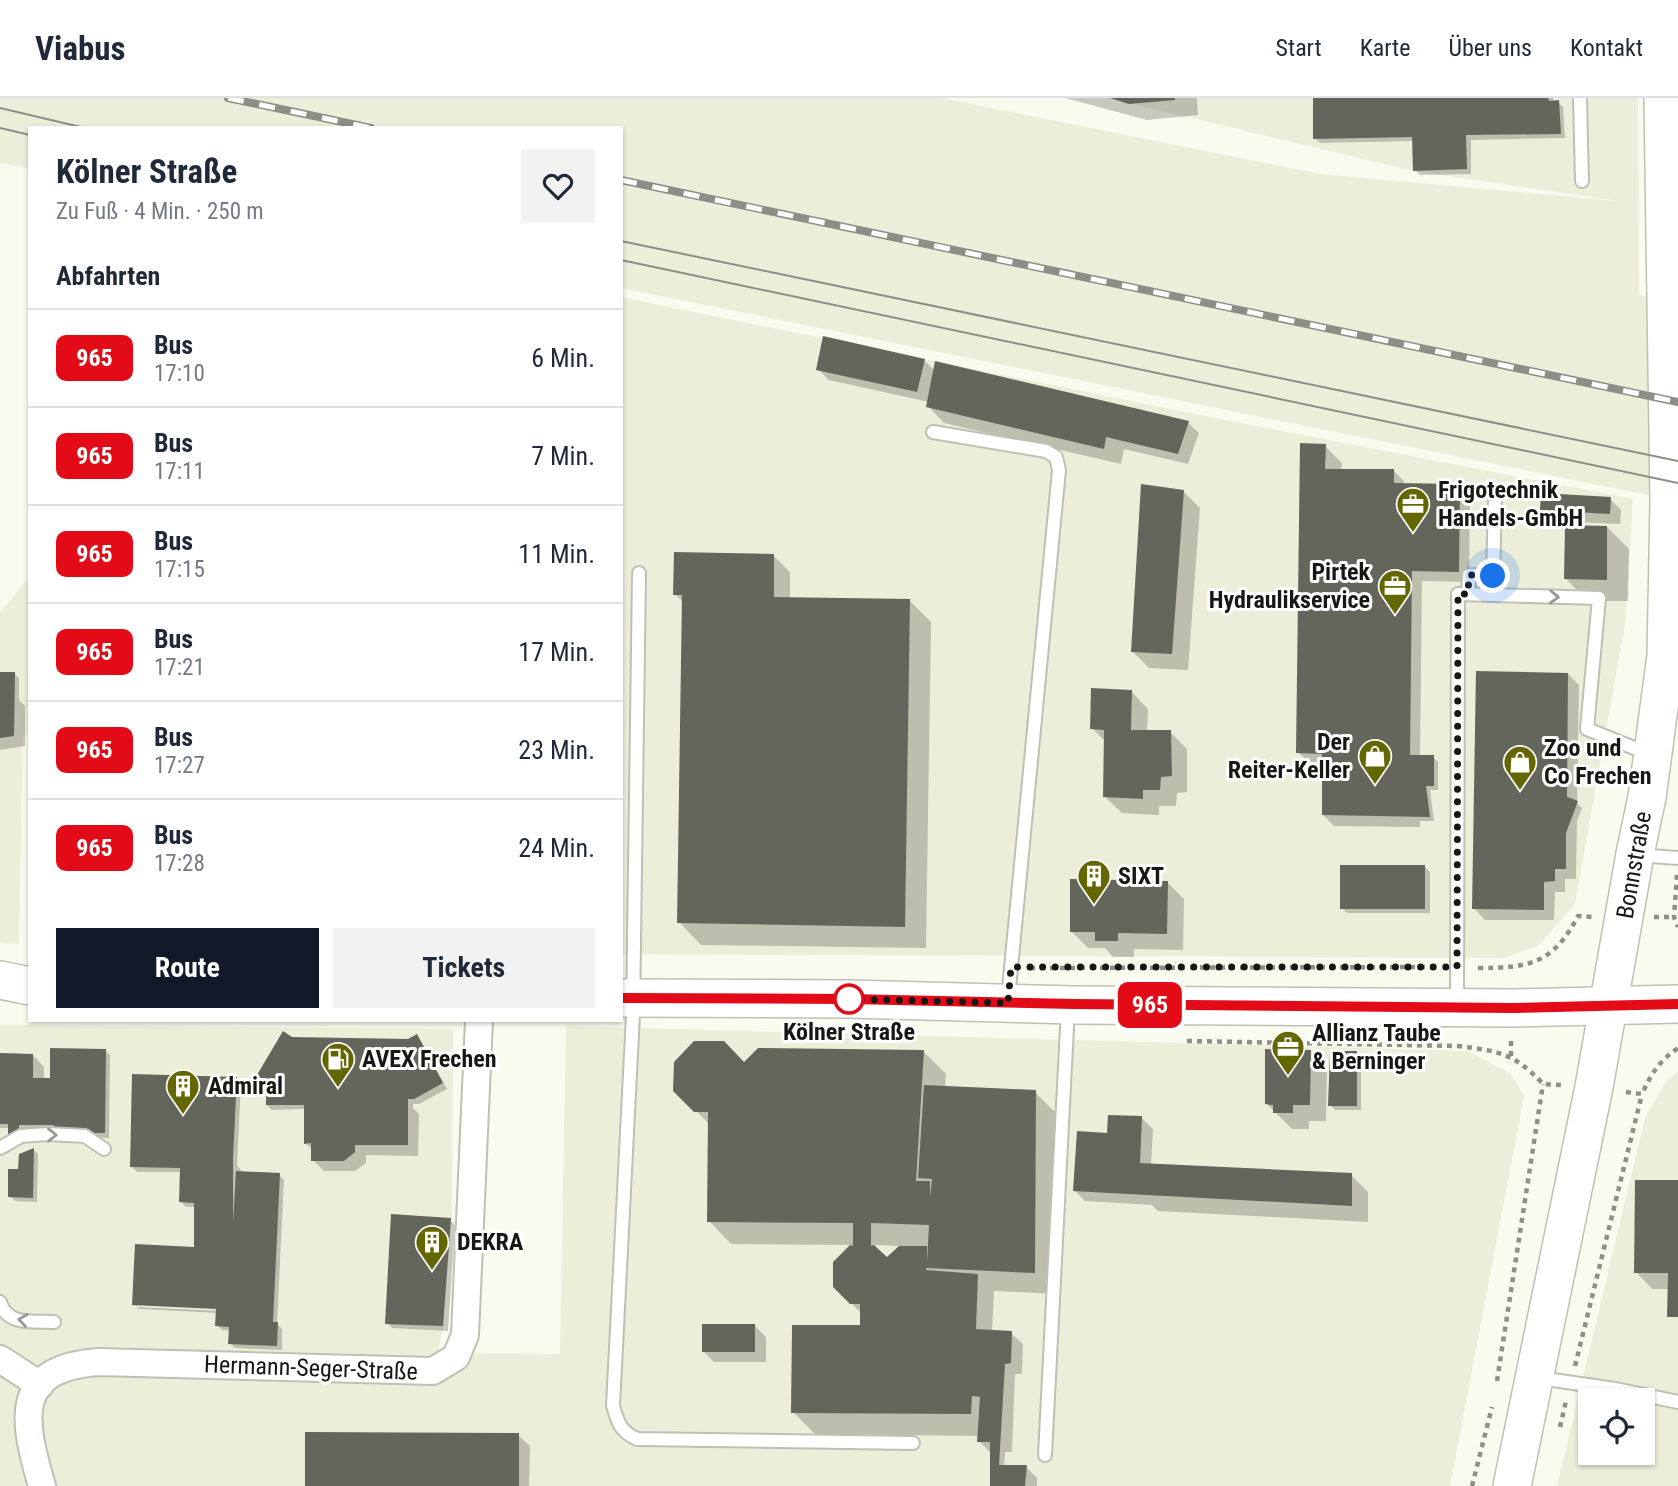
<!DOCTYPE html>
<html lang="de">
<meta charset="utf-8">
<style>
body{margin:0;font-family:"Roboto Condensed",sans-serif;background:#f2f2f3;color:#1f2937;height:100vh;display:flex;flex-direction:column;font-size:26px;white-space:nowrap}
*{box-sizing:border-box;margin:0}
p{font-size:23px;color:#747a83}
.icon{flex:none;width:38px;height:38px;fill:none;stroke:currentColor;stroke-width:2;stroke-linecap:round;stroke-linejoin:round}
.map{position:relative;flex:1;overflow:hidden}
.sheet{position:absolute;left:28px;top:28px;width:595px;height:896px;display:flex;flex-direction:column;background:#fff;border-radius:0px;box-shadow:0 2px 5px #0004}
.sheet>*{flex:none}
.badge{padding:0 14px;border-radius:10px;font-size:24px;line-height:46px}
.controls{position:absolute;left:1578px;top:1290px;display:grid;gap:14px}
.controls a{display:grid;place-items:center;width:77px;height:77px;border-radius:0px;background:#fff;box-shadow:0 2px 5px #0004;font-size:35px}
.you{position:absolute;width:35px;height:35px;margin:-18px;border:5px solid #fff;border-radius:50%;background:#1a73e8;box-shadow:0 0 0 10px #1a73e833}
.map>.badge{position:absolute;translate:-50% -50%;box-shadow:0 0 0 4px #fff}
h2{padding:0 28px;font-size:26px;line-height:63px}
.round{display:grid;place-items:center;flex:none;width:74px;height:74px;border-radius:0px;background:#f2f2f3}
.overview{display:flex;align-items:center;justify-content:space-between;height:119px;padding:0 28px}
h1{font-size:33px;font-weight:700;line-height:52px}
.action{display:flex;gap:14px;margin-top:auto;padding:14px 28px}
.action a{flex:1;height:80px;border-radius:0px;background:#111827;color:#fff;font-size:28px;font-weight:700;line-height:80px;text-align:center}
.action a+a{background:#f2f2f3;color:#1f2937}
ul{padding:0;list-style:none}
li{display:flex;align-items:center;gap:21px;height:98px;padding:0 28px;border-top:2px solid #e0e1e3}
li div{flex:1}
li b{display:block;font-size:26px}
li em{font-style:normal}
li .badge{min-width:77px;font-weight:700;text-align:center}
header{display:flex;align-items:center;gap:42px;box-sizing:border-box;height:98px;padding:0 35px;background:#fff;border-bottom:2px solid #e0e1e3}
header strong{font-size:33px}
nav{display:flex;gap:38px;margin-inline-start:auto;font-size:24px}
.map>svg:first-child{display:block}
</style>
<header>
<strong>Viabus</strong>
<nav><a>Start</a><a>Karte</a><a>Über uns</a><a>Kontakt</a></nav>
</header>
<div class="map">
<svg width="1678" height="1388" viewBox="0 0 1678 1388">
<rect width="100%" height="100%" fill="#f9fbee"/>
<!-- built -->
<g fill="#edeeda" fill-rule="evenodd">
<path d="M 0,0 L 942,0 L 1320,76 L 1618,103 L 1413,73 L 1108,0 L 1638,0 L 1639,197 L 1678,205 L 1678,403 L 621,190 L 621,30 L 30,30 L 30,71 L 0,65 Z"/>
<path d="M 621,199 L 1185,314 L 1633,401 L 1625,526 L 1575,806 L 1538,848 L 1503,860 L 621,856 Z"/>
<path d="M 30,478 L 30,636 L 23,637 L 19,846 L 0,845 L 0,515 Z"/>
<path d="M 0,927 L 453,931 L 452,1115 L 443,1228 L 438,1255 L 560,1256 L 566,928 L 1468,953 L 1510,975 L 1524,998 L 1450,1388 L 0,1388 Z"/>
<path d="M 1678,973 L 1678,1388 L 1557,1388 L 1645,1020 L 1666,984 ZM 1591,1302 L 1643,1302 L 1643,1354 L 1591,1354 Z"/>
</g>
<!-- shadow -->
<g fill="#0003" fill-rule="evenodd">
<path d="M 1065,0 L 1197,0 L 1198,17 L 1147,22 Z"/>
<path d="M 1314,0 L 1553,0 L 1553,4 L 1558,4 L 1563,9 L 1565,40 L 1471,42 L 1471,76 L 1420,77 L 1415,72 L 1414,43 L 1320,45 L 1315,40 Z"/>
<path d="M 924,262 L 935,273 L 1188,325 L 1199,335 L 1188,366 L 1124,351 L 1121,366 L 944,325 L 928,308 L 929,304 L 829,282 L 818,271 Z"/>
<path d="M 1325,348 L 1342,365 L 1341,373 L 1393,372 L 1404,383 L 1404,387 L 1459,388 L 1470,399 L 1469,484 L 1422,483 L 1420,659 L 1433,659 L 1438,664 L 1438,692 L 1430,692 L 1434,723 L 1420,723 L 1420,729 L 1334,728 L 1323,717 L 1324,671 L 1315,671 L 1298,654 Z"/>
<path d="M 1184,394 L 1200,410 L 1188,572 L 1149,570 L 1132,553 Z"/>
<path d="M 1610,401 L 1621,412 L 1620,426 L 1553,423 L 1542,412 Z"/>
<path d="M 1607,429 L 1629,451 L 1628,503 L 1588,503 L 1566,481 Z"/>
<path d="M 774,458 L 790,474 L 790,500 L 909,502 L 931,524 L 926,850 L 701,847 L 679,824 L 684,505 L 675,496 Z"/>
<path d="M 0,575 L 14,575 L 19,580 L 19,602 L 25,608 L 25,648 L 0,652 Z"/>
<path d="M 1568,576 L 1579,587 L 1577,705 L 1582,710 L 1577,723 L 1576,781 L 1565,781 L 1565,794 L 1555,794 L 1554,822 L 1485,822 L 1474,810 Z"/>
<path d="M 1132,594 L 1148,611 L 1147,634 L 1170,634 L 1187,651 L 1187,694 L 1177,695 L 1176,708 L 1159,708 L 1159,717 L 1122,715 L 1105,699 L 1106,644 L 1092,630 Z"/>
<path d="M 1425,769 L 1430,774 L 1430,815 L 1347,815 L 1342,810 Z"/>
<path d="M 1167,784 L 1184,801 L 1183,852 L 1134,851 L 1134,859 L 1113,859 L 1105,850 L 1088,850 L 1071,833 Z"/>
<path d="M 416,938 L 421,943 L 447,991 L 419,1006 L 413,1006 L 413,1010 L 419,1016 L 418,1058 L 366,1057 L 366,1065 L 355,1073 L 324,1073 L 313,1062 L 313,1052 L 305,1045 L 306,1011 L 272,1012 L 267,1007 L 268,990 L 256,981 L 291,941 L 408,943 Z"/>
<path d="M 105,952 L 110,957 L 109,1040 L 81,1039 L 57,1031 L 24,1031 L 24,1039 L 10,1030 L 0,1030 L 0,957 L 33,957 L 44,969 L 44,982 L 51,982 Z"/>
<path d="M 924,954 L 946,976 L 945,990 L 1035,994 L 1057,1016 L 1056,1196 L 994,1193 L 992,1234 L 1011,1235 L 1023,1246 L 1022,1276 L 1015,1276 L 1012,1354 L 1005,1354 L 1004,1368 L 1026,1369 L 1037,1380 L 1037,1388 L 992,1388 L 990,1354 L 979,1343 L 980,1338 L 815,1336 L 793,1314 L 865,1229 L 862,1216 L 834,1188 L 834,1164 L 852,1147 L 731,1146 L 709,1123 L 710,1027 L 675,992 L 744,966 ZM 875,1147 L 901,1148 L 889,1159 L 899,1170 L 875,1150 Z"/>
<path d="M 1310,954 L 1327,970 L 1326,1023 L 1309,1023 L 1309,1031 L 1292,1031 L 1267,1006 Z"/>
<path d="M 1356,955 L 1361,960 L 1361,1012 L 1335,1012 L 1330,1007 Z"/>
<path d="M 236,981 L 241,986 L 237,1067 L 243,1075 L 279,1077 L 284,1082 L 277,1226 L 282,1231 L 282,1252 L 235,1250 L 230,1245 L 230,1233 L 222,1232 L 217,1227 L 218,1215 L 139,1211 L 134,1206 L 196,1151 L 196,1109 L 186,1109 L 181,1104 L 182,1074 L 137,1074 L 132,1069 ZM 137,1205 L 225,1209 L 225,1213 L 137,1209 Z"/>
<path d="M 1142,1020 L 1153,1031 L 1151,1067 L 1351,1077 L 1368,1094 L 1368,1124 L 1158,1113 L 1152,1107 L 1085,1103 L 1074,1092 L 1109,1036 Z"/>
<path d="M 33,1052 L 38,1056 L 37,1104 L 15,1103 L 10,1098 L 20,1073 Z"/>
<path d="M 1678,1084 L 1678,1218 L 1671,1217 L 1671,1220 L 1670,1191 L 1652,1191 L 1636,1174 Z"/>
<path d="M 450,1122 L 455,1127 L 448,1233 L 392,1230 L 387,1225 Z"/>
<path d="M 755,1228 L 766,1239 L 766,1264 L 714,1264 L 703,1253 Z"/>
<path d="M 518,1337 L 530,1348 L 529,1388 L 306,1388 Z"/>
</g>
<!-- building -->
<g fill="#65665b" fill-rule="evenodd">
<path d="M 1110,0 L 1175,0 L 1175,2 L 1129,6 Z"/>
<path d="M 1313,0 L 1548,0 L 1549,3 L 1559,2 L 1561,36 L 1466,37 L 1467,71 L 1413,73 L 1412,39 L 1313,41 Z"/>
<path d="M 823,238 L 925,261 L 917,294 L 816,272 Z"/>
<path d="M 935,263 L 1113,305 L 1189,323 L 1178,356 L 1106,339 L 1104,351 L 926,309 Z"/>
<path d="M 1300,345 L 1326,346 L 1325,371 L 1394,371 L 1394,385 L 1460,386 L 1459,474 L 1412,473 L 1410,657 L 1434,657 L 1434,688 L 1426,688 L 1430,719 L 1322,717 L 1322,656 L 1296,655 Z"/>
<path d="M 1141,386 L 1184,392 L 1172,556 L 1131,554 Z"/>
<path d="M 1541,395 L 1611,399 L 1610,416 L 1540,412 Z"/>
<path d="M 1565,427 L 1607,428 L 1607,482 L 1564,481 Z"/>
<path d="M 674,454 L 774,456 L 774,499 L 910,501 L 905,829 L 677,825 L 682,497 L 673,497 Z"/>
<path d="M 1476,573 L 1568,575 L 1567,699 L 1578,703 L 1566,735 L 1566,771 L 1555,771 L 1555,783 L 1544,784 L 1544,812 L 1472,811 Z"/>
<path d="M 0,574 L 15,574 L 14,638 L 0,640 Z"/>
<path d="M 1091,590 L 1132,592 L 1131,632 L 1171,632 L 1172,678 L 1161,679 L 1160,692 L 1143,692 L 1143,701 L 1103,699 L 1104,632 L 1090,631 Z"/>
<rect x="1340" y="767" width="85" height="44"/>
<path d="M 1070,781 L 1168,783 L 1167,836 L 1118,835 L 1118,843 L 1095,843 L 1095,834 L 1070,834 Z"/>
<path d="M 283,933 L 292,939 L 408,941 L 417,936 L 443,985 L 414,1001 L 408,1001 L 408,1047 L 355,1047 L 355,1054 L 344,1063 L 311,1063 L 311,1045 L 304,1046 L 304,1007 L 266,1007 L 266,988 L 254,982 Z"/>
<path d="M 694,943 L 724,943 L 744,964 L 758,950 L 924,952 L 916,1083 L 930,1083 L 930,1099 L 932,1081 L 918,1080 L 924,987 L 1036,992 L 1035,1175 L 926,1170 L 926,1172 L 978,1176 L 976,1231 L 1012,1233 L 1011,1265 L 1005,1266 L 999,1367 L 1027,1367 L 1025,1388 L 990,1388 L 990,1344 L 977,1344 L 980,1299 L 972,1298 L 971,1316 L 791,1315 L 792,1227 L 860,1227 L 860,1206 L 850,1206 L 833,1189 L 833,1164 L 850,1147 L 853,1148 L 853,1125 L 707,1124 L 708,1014 L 694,1014 L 673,993 L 674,964 ZM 871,1125 L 929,1127 L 927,1165 L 927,1148 L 899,1148 L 887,1159 L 874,1147 L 871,1148 Z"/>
<path d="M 50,950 L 106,951 L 105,1035 L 74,1035 L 74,1031 L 54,1031 L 54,1027 L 19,1027 L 19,1033 L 8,1040 L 8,1026 L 0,1026 L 0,955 L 33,956 L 33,980 L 50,980 Z"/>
<path d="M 1265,951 L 1311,952 L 1310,1007 L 1293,1007 L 1293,1015 L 1273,1015 L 1273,1007 L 1265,1006 Z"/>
<path d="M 1330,953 L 1357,953 L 1357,1008 L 1328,1008 Z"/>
<path d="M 132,976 L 237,979 L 233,1060 L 233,1125 L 236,1073 L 280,1075 L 273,1224 L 278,1224 L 277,1248 L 228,1246 L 229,1229 L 215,1228 L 216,1211 L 132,1207 L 135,1146 L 194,1149 L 194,1105 L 179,1104 L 180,1070 L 130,1069 Z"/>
<path d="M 1108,1017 L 1142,1018 L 1140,1065 L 1352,1075 L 1352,1108 L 1073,1093 L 1077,1033 L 1107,1035 Z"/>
<path d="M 34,1050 L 33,1100 L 8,1099 L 8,1071 L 18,1071 L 19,1056 Z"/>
<path d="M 1635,1082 L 1678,1082 L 1678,1219 L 1667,1219 L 1668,1175 L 1634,1175 Z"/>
<path d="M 391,1116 L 451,1120 L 443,1228 L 385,1226 Z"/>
<rect x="702" y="1226" width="53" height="28"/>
<path d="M 305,1334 L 519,1335 L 519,1388 L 305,1388 Z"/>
</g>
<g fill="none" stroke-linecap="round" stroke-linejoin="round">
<defs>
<g id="service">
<path d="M 1580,0 L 1582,83"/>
<path d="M 933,334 L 1046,353 L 1056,359 L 1059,372 L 1008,901"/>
<path d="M 639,475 L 633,917 L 613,1308 C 618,1325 620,1333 637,1341 L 913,1345"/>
<path d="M 1468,496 L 1469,477 L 1493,478 L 1495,401"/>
<path d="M 1637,757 L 1678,760"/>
<path d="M 1457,905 L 1458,496 L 1599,500 L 1587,631 L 1649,656"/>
<path d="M 0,1050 L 21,1038 L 48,1036 L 85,1038 L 104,1051"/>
<path d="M 0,1204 C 7,1228 33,1223 54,1224"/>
<path d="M 1539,1280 L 1615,1291 L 1678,1304"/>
<path d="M 1045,1357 L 1068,910"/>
</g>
<g id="minor">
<path d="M 0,1261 L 40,1287"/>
<path d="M 42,1388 C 23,1323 11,1270 99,1264 L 433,1273 L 456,1259 L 465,1237 L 479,922"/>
</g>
<g id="secondary">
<path d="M 0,882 L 30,888"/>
<path d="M 621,900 L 850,901 L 1074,907 L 1513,910 L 1678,906"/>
<path d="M 1512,1388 L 1594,989 L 1635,756 L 1647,699 L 1666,558 L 1669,404 L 1663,0"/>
</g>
</defs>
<!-- service casing -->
<use href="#service" stroke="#bfc0b4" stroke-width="16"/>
<!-- minor casing -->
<use href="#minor" stroke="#bfc0b4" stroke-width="30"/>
<!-- secondary casing -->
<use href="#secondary" stroke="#bfc0b4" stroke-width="40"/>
<!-- path -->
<g stroke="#8e8f86" stroke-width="4.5" stroke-dasharray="5 5" stroke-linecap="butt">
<path d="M 1677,777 L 1674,819 L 1678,829"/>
<path d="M 1654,819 L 1674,819"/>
<path d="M 1030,870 L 1437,869"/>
<path d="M 1478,870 C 1529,870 1553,866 1578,818 L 1593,819"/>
<path d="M 1187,943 L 1458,948 C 1499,953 1514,955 1543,986 L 1562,987"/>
<path d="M 1511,958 L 1511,941"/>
<path d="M 1626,994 L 1642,996 C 1651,976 1659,963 1678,950"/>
<path d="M 1575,1268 L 1642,996"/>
<path d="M 1497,1283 L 1543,986"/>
<path d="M 1560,1329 L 1566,1303"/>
<path d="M 1472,1388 L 1492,1309"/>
</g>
<!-- service -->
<use href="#service" stroke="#fff" stroke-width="12"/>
<!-- minor -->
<use href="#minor" stroke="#fff" stroke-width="26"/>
<!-- secondary -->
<use href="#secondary" stroke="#fff" stroke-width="37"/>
<!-- tram -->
<g stroke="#8d8e86" stroke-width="2">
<path d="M 0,10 L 85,30"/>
<path d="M 0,30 L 30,37"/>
<path d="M 621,143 L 1678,363"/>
<path d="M 621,162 L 1678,385"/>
</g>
<defs>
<g id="rail">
<path d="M 228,0 L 371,30"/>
<path d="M 621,82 L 1678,304"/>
</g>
</defs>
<!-- rail casing -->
<use href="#rail" stroke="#8d8e86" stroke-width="8"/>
<!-- rail -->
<use href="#rail" stroke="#fff" stroke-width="5" stroke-dasharray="16" stroke-linecap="butt"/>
</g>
<!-- one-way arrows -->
<defs><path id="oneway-chevron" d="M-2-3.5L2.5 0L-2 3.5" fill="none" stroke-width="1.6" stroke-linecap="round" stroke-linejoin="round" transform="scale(1.75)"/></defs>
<g stroke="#979795">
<use href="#oneway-chevron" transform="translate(1554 499) rotate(2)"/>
<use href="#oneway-chevron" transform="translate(52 1037)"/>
<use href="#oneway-chevron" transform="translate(23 1222) rotate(-172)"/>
</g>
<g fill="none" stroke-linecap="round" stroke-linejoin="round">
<defs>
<path id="line" d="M 621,900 L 850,901 L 1074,906 L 1513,910 L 1678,906"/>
</defs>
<!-- line casing -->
<use href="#line" stroke="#fff" stroke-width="16"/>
<!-- line -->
<use href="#line" stroke="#e30b18" stroke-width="10"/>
<!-- walk -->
<path stroke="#171713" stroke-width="7" stroke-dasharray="0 12.6" d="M 849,901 L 1008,905 L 1011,869 L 1457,869 L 1458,496 L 1468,496 L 1469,477 L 1493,478"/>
</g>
<!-- icons -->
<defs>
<symbol id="office-pin" viewBox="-11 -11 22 30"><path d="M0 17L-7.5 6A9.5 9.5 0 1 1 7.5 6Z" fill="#646600" stroke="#fff"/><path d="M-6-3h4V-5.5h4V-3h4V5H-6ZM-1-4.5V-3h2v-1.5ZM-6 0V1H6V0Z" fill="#fff"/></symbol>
<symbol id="shop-pin" viewBox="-11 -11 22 30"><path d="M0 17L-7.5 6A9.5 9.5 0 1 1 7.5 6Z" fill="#646600" stroke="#fff"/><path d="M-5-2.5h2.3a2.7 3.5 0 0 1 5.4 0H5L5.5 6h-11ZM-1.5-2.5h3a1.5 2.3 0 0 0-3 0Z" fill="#fff"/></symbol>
<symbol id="building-pin" viewBox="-11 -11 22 30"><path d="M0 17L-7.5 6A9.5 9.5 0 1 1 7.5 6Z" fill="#646600" stroke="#fff"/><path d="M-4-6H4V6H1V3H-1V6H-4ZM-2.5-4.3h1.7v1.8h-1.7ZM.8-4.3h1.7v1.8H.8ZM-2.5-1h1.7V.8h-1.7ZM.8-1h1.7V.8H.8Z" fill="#fff"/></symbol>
<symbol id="fuel-pin" viewBox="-11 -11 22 30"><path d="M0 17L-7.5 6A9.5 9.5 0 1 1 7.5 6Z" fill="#646600" stroke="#fff"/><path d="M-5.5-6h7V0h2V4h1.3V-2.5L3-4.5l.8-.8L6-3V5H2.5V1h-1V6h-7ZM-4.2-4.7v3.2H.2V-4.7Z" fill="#fff"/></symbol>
</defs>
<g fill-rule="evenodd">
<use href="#office-pin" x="1394" y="387" width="38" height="52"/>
<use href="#office-pin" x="1376" y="469" width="38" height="52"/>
<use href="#shop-pin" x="1356" y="639" width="38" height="52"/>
<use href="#shop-pin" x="1501" y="645" width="38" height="52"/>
<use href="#building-pin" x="1075" y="759" width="38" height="52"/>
<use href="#office-pin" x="1269" y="930" width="38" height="52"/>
<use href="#fuel-pin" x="319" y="942" width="38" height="52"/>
<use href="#building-pin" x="164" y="969" width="38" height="52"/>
<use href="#building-pin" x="413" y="1125" width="38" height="52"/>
</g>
<!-- markers -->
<circle fill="#fff" stroke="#e30b18" stroke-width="3.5" cx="849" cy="901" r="14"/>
<g text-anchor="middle" stroke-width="6" stroke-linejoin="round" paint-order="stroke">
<!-- poi labels -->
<g font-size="24" font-weight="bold" fill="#171713" stroke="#fff" text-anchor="start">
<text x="1438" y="400">Frigotechnik<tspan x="1438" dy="28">Handels-GmbH</tspan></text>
<text x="1370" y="482" text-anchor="end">Pirtek<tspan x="1370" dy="28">Hydraulikservice</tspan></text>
<text x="1350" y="652" text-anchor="end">Der<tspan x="1350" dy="28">Reiter-Keller</tspan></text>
<text x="1544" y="658">Zoo und<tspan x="1544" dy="28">Co Frechen</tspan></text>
<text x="1118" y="786">SIXT</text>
<text x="1312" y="943">Allianz Taube<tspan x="1312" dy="28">&amp; Berninger</tspan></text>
<text x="362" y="969">AVEX Frechen</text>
<text x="208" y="996">Admiral</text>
<text x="457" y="1152">DEKRA</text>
</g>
<!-- street labels -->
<g font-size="24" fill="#171713" stroke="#fff">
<text transform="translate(1634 767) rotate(-80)" y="8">Bonnstraße</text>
<text transform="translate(311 1270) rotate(2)" y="8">Hermann-Seger-Straße</text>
</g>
<!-- stop labels -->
<g font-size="24" font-weight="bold" fill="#171713" stroke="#fff">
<text x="849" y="942">Kölner Straße</text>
</g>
</g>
</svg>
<div class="controls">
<a><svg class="icon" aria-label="locate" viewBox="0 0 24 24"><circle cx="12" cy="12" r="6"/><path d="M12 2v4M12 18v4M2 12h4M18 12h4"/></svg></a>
</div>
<div class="you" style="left:1493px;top:478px"></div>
<b class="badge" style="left:1150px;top:907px;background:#e30b18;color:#fff">965</b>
<section class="sheet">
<div class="overview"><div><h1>Kölner Straße</h1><p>Zu Fuß · 4 Min. · 250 m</p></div><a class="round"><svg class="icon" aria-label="heart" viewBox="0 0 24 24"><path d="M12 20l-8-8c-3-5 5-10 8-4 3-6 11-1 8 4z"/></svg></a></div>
<h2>Abfahrten</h2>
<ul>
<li><span class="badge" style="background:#e30b18;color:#fff">965</span><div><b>Bus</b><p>17:10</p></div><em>6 Min.</em></li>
<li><span class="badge" style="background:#e30b18;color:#fff">965</span><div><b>Bus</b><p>17:11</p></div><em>7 Min.</em></li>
<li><span class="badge" style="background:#e30b18;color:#fff">965</span><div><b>Bus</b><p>17:15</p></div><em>11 Min.</em></li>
<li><span class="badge" style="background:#e30b18;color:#fff">965</span><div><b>Bus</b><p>17:21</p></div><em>17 Min.</em></li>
<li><span class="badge" style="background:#e30b18;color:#fff">965</span><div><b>Bus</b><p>17:27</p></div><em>23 Min.</em></li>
<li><span class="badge" style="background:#e30b18;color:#fff">965</span><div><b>Bus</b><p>17:28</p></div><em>24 Min.</em></li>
</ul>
<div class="action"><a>Route</a><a>Tickets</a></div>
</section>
</div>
